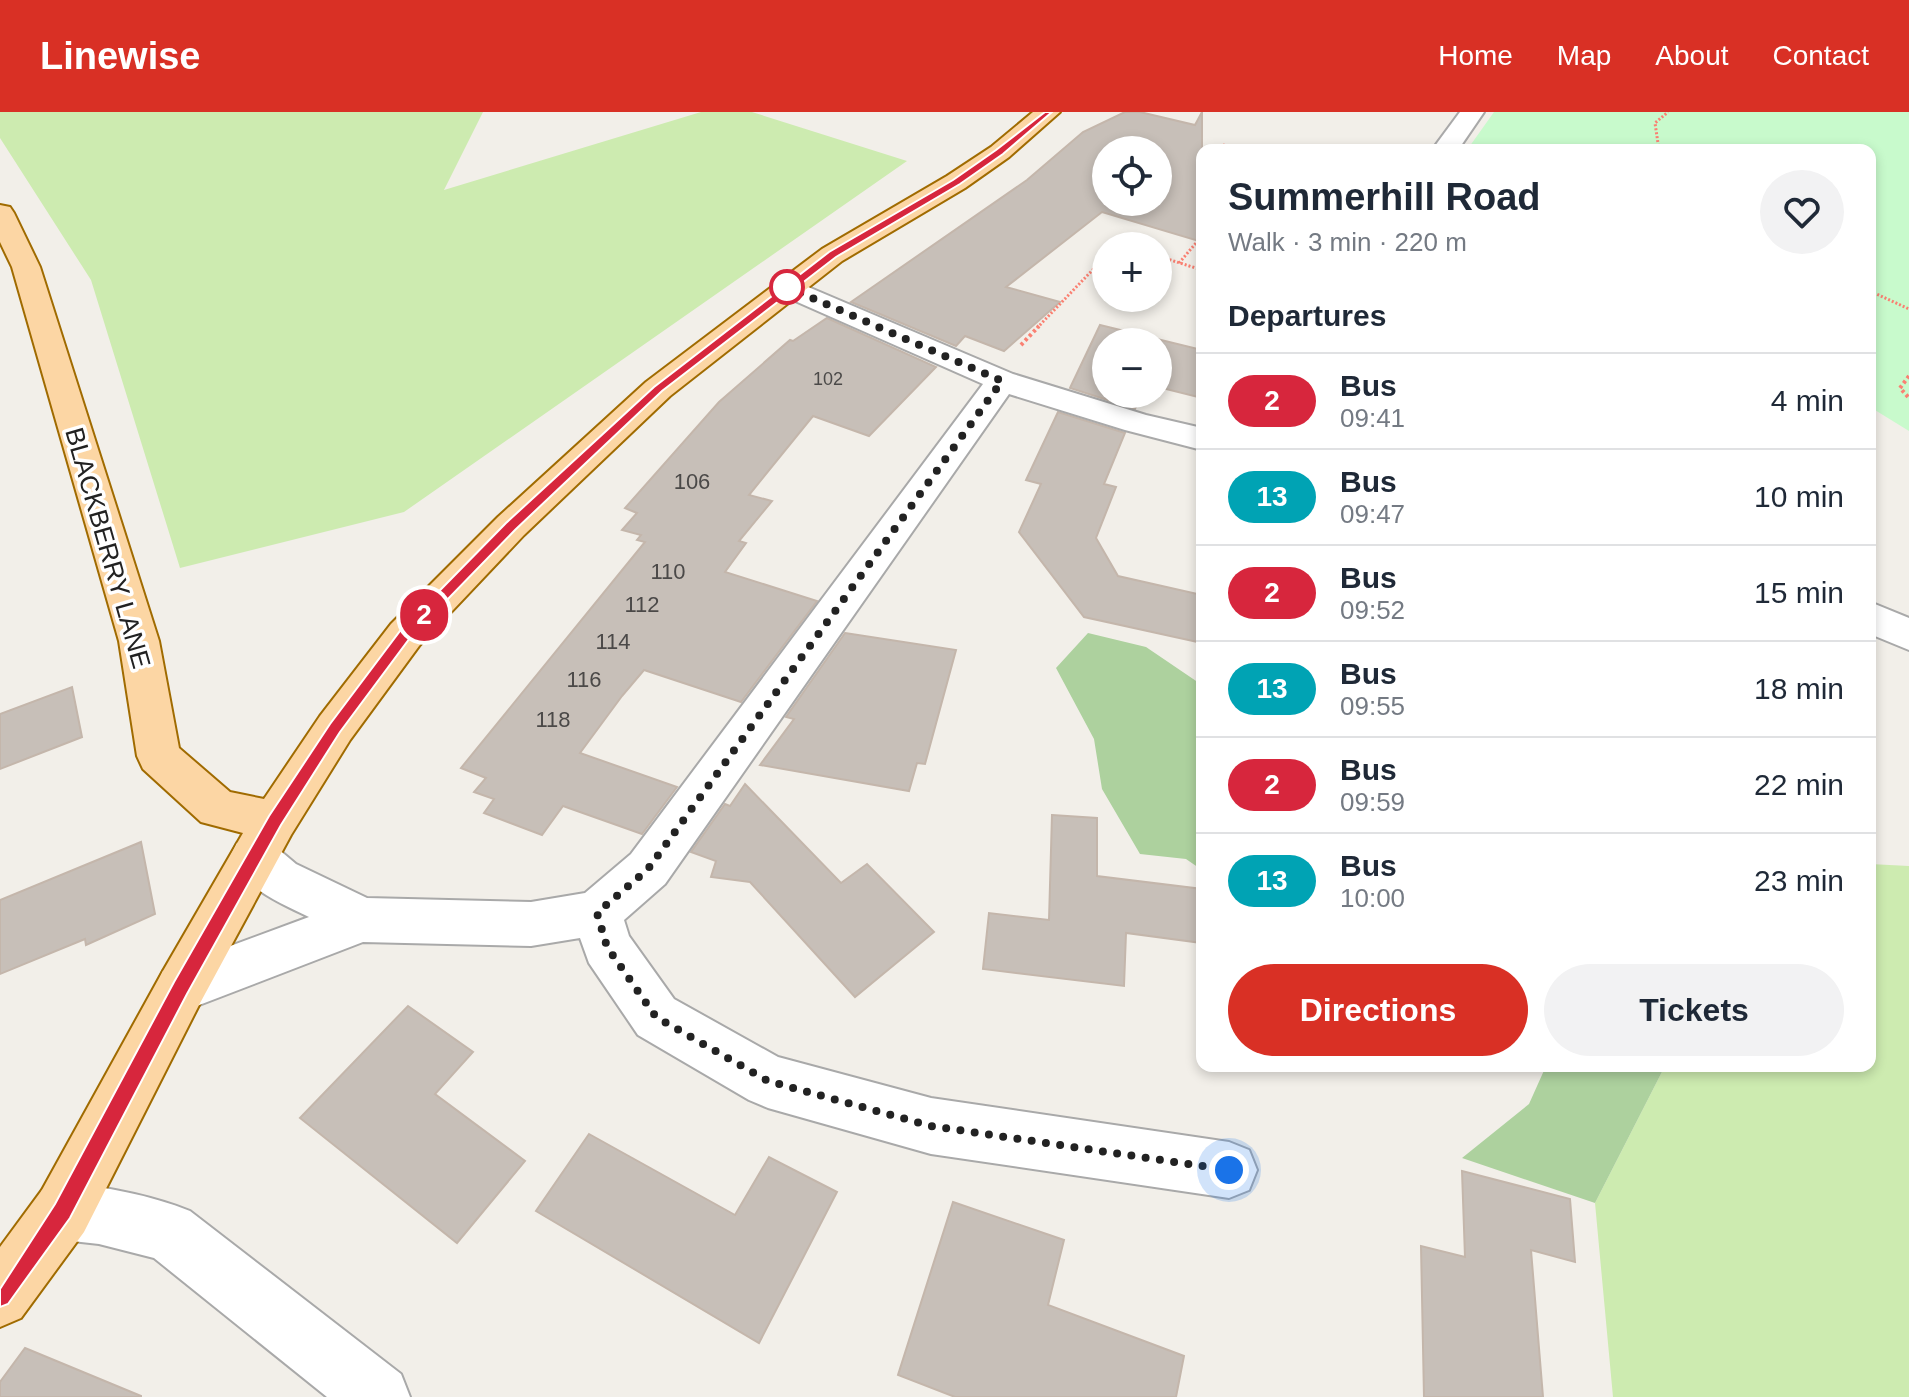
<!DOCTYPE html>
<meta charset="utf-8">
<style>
body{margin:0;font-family:Helvetica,sans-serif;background:#f2f2f3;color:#1f2937;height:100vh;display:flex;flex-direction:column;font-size:30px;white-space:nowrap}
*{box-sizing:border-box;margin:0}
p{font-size:26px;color:#747a83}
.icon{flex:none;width:44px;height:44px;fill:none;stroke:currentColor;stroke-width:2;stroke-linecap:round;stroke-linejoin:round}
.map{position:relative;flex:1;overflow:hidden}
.panel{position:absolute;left:1196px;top:32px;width:680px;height:928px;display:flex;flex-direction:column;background:#fff;border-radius:16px;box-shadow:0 4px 12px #0003}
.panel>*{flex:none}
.badge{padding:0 16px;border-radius:26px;font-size:28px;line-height:52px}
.buttons{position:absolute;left:1092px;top:24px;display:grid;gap:16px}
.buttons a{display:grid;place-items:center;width:80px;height:80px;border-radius:50%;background:#fff;box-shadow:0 4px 12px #0003;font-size:40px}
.you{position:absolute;width:40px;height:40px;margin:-20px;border:6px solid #fff;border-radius:50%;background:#1a73e8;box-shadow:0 0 0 12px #1a73e833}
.map>.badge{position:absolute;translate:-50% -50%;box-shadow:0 0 0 4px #fff}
h2{padding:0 32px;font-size:30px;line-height:72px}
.round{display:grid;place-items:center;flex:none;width:84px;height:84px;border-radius:42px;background:#f2f2f3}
.headline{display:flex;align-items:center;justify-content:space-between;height:136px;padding:0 32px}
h1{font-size:38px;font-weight:800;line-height:60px}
.button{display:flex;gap:16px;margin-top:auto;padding:16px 32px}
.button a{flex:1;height:92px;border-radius:48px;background:#d93025;color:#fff;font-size:32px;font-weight:800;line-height:92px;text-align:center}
.button a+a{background:#f2f2f3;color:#1f2937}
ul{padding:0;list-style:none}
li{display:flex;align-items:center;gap:24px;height:96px;padding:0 32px;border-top:2px solid #e0e1e3}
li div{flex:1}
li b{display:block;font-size:30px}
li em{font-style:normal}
li .badge{min-width:88px;font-weight:700;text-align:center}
header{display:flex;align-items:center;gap:48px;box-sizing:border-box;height:112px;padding:0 40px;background:#d93025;color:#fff}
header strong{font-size:38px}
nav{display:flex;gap:44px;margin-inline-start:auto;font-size:28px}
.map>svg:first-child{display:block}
</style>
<header>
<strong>Linewise</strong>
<nav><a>Home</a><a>Map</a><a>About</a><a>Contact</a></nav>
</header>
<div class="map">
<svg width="1909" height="1285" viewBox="0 0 1909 1285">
<rect width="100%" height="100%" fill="#f2efe9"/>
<!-- grass -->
<g fill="#cdebb0">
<path d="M 0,0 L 483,0 L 444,78 L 701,0 L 752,0 L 907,49 L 404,400 L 180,456 L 91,168 L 0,26 Z"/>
<path d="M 1870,752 L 1909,754 L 1909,1285 L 1613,1285 L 1595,1091 L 1665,954 L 1870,954 Z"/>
</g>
<!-- forest -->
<g fill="#add19e">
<path d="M 1088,521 L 1146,535 L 1202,573 L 1202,758 L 1186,747 L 1140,742 L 1102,677 L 1094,627 L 1056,556 Z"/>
<path d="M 1546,954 L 1665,954 L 1595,1091 L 1462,1046 L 1529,992 Z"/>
</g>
<!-- park -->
<path fill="#c8facc" d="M 1494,0 L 1909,0 L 1909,319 L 1870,295 L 1870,38 L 1467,38 Z"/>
<!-- building -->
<g fill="#c7bfb8" stroke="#c4b6ab" stroke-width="2" fill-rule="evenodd">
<path d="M 1125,0 L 1140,0 L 1195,13 L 1202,0 L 1202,130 L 1102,100 L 1006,175 L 1060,190 L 1004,239 L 965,224 L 956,234 L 851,190 L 1027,68 L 1083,20 ZM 1106,38 L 1158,38 L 1158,90 L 1106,90 Z"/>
<path d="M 827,206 L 936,255 L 869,324 L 813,304 L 749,383 L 772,389 L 739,429 L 746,431 L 725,460 L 817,489 L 741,590 L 644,558 L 622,584 L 580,641 L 677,675 L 642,722 L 563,694 L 542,723 L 484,701 L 494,687 L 474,680 L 486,666 L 461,656 L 645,430 L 637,428 L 641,423 L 622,418 L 637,401 L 625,396 L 719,290 L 790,228 L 793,229 Z"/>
<path d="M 1100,213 L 1202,238 L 1202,286 L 1158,275 L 1158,230 L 1106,230 L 1106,282 L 1141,282 L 1135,297 L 1070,276 Z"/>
<path d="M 1058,300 L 1125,321 L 1104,372 L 1116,375 L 1096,426 L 1118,464 L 1202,483 L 1202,531 L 1084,505 L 1019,420 L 1041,372 L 1026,368 Z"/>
<path d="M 845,521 L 956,538 L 925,652 L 917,651 L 909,679 L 760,653 L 794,607 L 786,605 Z"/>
<path d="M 72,575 L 82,625 L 0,657 L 0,602 Z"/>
<path d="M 745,672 L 841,771 L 867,752 L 934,820 L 855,885 L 750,770 L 711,765 L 716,749 L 691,740 L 725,692 L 730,694 Z"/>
<path d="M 1052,703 L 1097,706 L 1097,764 L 1202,777 L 1202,831 L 1126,821 L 1124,874 L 983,857 L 989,801 L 1049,808 Z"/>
<path d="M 141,730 L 155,802 L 86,833 L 85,827 L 0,862 L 0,788 Z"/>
<path d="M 408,894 L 473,940 L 435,982 L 525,1049 L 457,1131 L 300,1006 Z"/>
<path d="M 589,1022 L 735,1103 L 769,1045 L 837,1080 L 759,1231 L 536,1099 Z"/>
<path d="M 1462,1059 L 1570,1087 L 1575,1150 L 1531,1138 L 1543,1285 L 1424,1285 L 1421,1134 L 1465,1145 Z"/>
<path d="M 953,1090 L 1064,1128 L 1048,1193 L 1184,1244 L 1176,1285 L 955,1285 L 898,1263 Z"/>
<path d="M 25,1236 L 141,1284 L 141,1285 L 0,1285 L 0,1270 Z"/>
</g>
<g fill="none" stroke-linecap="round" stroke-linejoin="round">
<defs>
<g id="minor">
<path d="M 1460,0 L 1484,0 L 1458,38 L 1432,38 Z"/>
<path d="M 787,166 L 1013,262 L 1146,303 L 1202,316 L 1202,338 L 1125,318 L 1009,282 L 665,772 L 624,808 L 629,824 L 674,887 L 778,945 L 931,986 L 1229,1030 L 1249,1038 L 1257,1058 L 1249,1078 L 1229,1086 L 931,1042 L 768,996 L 749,988 L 638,923 L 589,851 L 580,826 L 531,834 L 363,830 L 181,900 L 163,893 L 155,876 L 163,859 L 309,805 C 278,790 246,777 230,745 L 237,731 L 254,725 L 271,731 L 296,752 L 367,786 L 531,790 L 585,781 L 631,742 L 983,272 L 777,181 L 772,175 L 777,169 Z"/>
<path d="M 1870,490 L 1909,506 L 1909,538 L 1870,522 Z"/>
<path d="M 63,1070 C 106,1075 150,1083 190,1099 L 401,1262 L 410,1285 L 327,1285 L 154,1146 L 99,1132 L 63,1128 L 42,1120 L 34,1099 L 42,1078 Z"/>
</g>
<path id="major" d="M 1033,0 L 1060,0 L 1009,45 L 965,76 L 842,149 L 670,284 L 524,423 L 419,534 L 350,628 L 291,723 L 199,893 L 84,1120 L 21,1206 L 0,1215 L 0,1135 L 42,1078 L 163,859 L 243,721 L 201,710 L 143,657 L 137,644 L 119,529 L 12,155 L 0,130 L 0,93 L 10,95 L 14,101 L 40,155 L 159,529 L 179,636 L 230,680 L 264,687 L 320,604 L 391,512 L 498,405 L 646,270 L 822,137 L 947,64 L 991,35 Z"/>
</defs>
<!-- minor casing -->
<use href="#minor" stroke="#a9a9a9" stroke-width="4"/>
<!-- major casing -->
<use href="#major" stroke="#a06b00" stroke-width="4"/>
<!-- path-far1 -->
<g stroke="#fa8072" stroke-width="3" stroke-dasharray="2 2" stroke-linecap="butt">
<path d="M 1223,33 L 1243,38"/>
<path d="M 1659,38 L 1655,11 L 1668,0"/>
<path d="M 1158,144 L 1202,158"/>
<path d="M 1179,151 L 1202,124"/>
<path d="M 1870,179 L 1909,197"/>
<path d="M 1037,216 L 1106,144"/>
</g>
<!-- path -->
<g stroke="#fa8072" stroke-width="4" stroke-dasharray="3 3" stroke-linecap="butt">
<path d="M 1021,233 L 1039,214"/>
<path d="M 1909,264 L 1900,276 L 1909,286"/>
</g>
<!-- minor -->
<use href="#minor" fill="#fff" fill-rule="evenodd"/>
<!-- major -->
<use href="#major" fill="#fcd6a4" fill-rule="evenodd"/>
</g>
<!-- line -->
<path fill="#d7263d" stroke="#fff" stroke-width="2" d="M 1045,0 L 1052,0 L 1003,42 L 960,72 L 836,145 L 662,279 L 515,418 L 410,526 L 340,620 L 281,713 L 187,882 L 70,1106 L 8,1192 L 0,1195 L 0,1177 L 55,1092 L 174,870 L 269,704 L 330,612 L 400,519 L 506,411 L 654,275 L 829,140 L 953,68 L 996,38 Z"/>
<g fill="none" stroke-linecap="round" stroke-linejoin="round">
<!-- walk -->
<path stroke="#222" stroke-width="8" stroke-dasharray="0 14.4" d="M 787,175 L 1002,269 L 648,757 L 597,801 L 607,835 L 656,905 L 768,969 L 931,1014 L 1229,1058"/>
</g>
<!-- markers -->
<circle fill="#fff" stroke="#d7263d" stroke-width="4" cx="787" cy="175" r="16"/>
<g text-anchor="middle" stroke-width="7" stroke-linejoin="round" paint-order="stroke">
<!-- far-number labels -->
<g font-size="18" fill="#4b4948">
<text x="828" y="273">102</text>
</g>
<!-- number labels -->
<g font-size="22" fill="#4b4948">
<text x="692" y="377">106</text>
<text x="668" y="467">110</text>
<text x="642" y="500">112</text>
<text x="613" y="537">114</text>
<text x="584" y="575">116</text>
<text x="553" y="615">118</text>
</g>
<!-- street labels -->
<g font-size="26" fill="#222" stroke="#fff">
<text transform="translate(108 436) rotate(74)" y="9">BLACKBERRY LANE</text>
</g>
</g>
</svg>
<div class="buttons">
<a><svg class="icon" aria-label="locate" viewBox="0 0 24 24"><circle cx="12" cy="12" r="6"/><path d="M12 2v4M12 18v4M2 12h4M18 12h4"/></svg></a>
<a>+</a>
<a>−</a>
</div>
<div class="you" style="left:1229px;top:1058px"></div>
<b class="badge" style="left:424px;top:503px;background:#d7263d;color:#fff">2</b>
<section class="panel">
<div class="headline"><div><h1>Summerhill Road</h1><p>Walk · 3 min · 220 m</p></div><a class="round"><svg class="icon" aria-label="heart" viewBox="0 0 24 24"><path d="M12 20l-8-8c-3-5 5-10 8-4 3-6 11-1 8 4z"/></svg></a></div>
<h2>Departures</h2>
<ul>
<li><span class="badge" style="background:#d7263d;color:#fff">2</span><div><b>Bus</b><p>09:41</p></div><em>4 min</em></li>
<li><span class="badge" style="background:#00a3b4;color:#fff">13</span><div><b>Bus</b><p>09:47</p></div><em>10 min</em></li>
<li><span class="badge" style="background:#d7263d;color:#fff">2</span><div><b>Bus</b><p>09:52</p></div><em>15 min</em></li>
<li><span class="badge" style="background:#00a3b4;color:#fff">13</span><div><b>Bus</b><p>09:55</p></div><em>18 min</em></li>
<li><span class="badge" style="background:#d7263d;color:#fff">2</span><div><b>Bus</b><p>09:59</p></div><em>22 min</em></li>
<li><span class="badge" style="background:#00a3b4;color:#fff">13</span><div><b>Bus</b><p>10:00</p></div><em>23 min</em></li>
</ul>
<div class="button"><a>Directions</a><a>Tickets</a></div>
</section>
</div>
